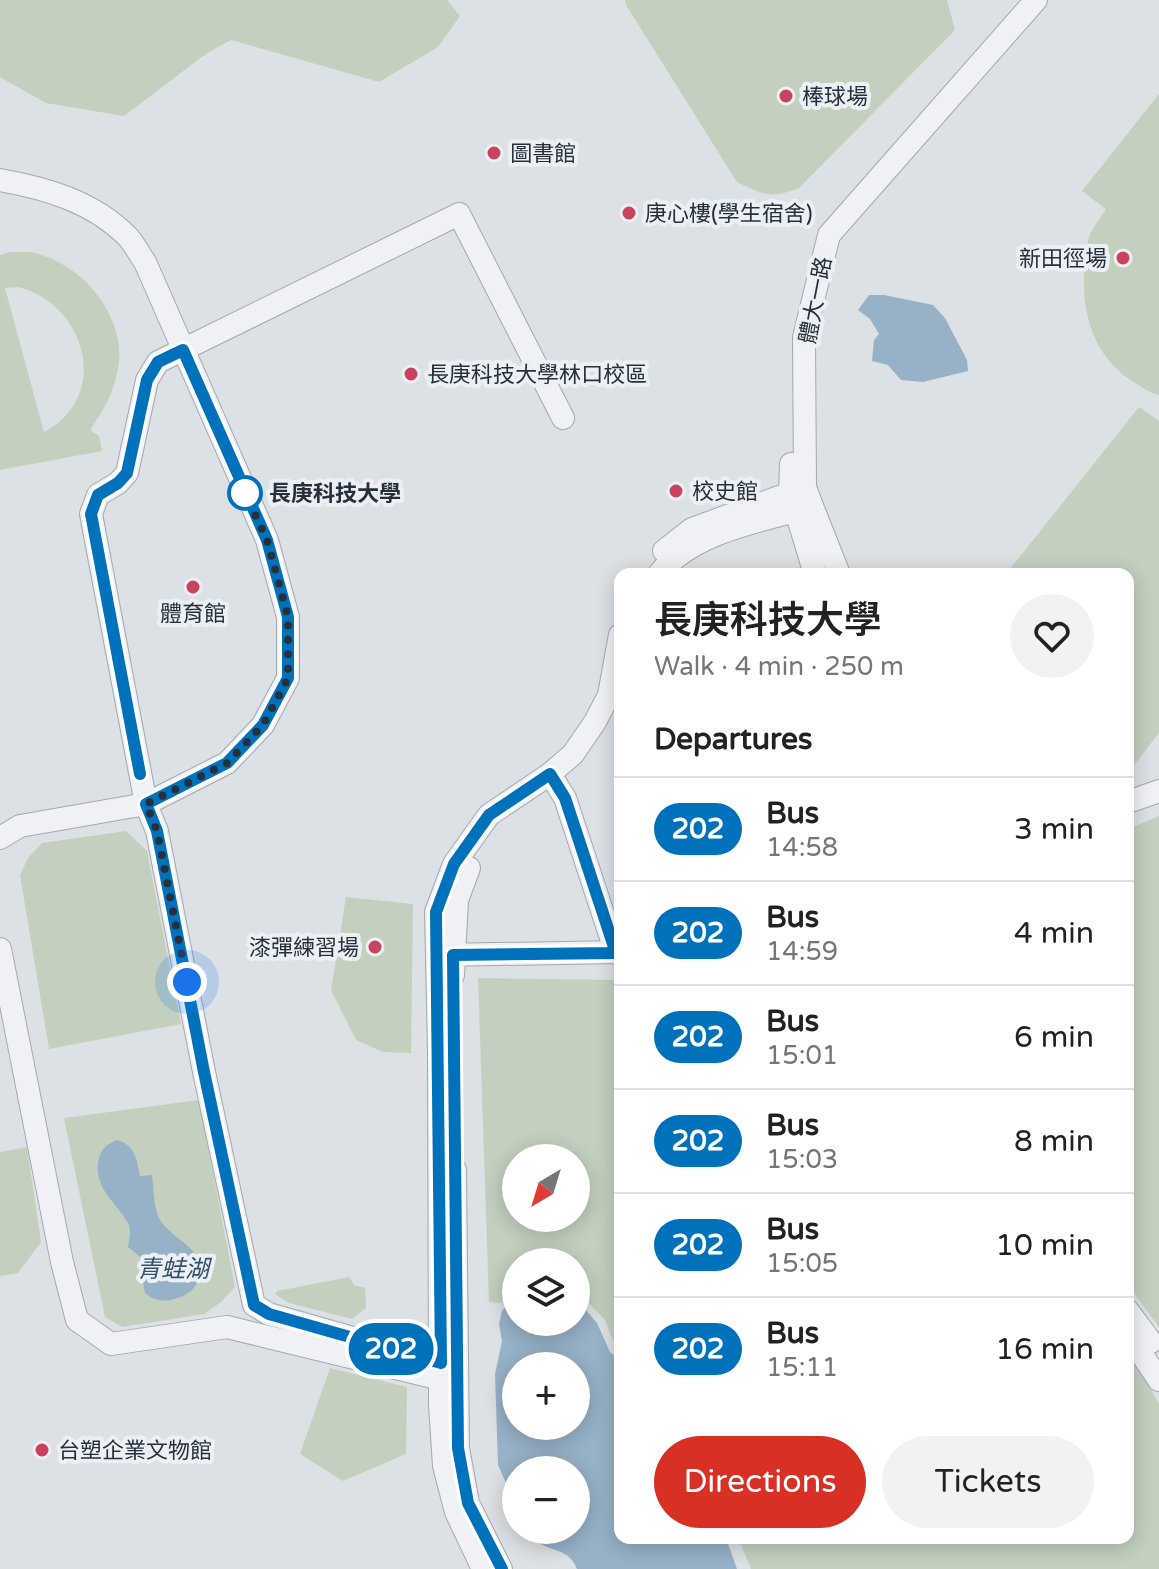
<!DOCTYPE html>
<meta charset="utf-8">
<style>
body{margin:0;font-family:"Varela Round","Noto Sans TC",sans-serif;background:#f2f2f2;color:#222;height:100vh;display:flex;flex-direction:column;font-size:30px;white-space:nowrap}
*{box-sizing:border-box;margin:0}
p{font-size:26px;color:#767676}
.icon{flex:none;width:44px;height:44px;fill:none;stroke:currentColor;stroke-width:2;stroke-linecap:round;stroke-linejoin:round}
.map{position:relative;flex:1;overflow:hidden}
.drawer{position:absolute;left:614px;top:568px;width:520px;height:976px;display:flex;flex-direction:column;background:#fff;border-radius:16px;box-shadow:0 4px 20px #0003}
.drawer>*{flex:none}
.badge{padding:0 16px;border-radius:26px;font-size:28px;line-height:52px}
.needle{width:52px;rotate:218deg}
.controls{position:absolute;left:502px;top:1144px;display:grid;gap:16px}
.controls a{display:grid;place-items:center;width:88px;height:88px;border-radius:50%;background:#fff;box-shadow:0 4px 20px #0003;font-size:40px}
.you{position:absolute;width:40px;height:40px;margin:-20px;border:6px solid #fff;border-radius:50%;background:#1a73e8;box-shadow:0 0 0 12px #1a73e833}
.map>.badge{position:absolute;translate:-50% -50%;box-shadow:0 0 0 4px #fff}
h2{padding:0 40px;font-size:30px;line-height:72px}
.round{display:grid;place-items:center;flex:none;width:84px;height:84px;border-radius:42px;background:#f2f2f2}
.head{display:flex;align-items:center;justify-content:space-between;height:136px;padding:0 40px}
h1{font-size:38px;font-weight:600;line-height:60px}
.cta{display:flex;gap:16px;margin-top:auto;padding:16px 40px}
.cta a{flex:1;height:92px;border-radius:48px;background:#d93025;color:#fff;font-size:32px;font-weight:600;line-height:92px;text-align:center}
.cta a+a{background:#f2f2f2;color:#222}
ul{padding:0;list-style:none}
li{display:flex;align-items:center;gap:24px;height:104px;padding:0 40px;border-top:2px solid #e0e0e0}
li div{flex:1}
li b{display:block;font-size:30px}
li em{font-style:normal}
li .badge{min-width:88px;font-weight:700;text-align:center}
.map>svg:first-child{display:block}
</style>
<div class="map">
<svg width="1159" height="1569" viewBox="0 0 1159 1569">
<rect width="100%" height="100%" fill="#dce1e6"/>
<!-- green -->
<g fill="#c3d0be" fill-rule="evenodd">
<path d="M 0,0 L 447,0 L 460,16 L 438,47 L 379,82 L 231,40 L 207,53 L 124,116 L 46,103 L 0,77 Z"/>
<path d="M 625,0 L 947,0 L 955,30 L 799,188 C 771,199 764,195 737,182 L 626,5 Z"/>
<path d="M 1159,94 L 1159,395 C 1151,393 1144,389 1137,384 C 1086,355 1077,296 1088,241 C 1090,230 1100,219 1106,209 L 1082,191 Z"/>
<path d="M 9,252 C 17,253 27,251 34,253 C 81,263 124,314 119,362 C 116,388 105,409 90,430 L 99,436 L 102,451 L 0,470 L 0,255 ZM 18,287 C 86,304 112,396 44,432 L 5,288 Z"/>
<path d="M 1139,407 L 1159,421 L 1159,733 L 1128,773 L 1128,574 L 1006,574 Z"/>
<path d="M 1159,816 L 1159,1327 L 1128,1285 L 1128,829 Z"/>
<path d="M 126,831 L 147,851 L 181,1024 L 49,1049 L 20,875 L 28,858 L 42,843 Z"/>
<path d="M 346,897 L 413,904 L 411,1053 L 383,1052 L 356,1040 L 331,990 Z"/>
<path d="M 478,978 L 620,980 L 620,1348 L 613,1341 L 605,1320 L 576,1290 L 576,1262 L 516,1262 L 516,1288 L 501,1303 L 489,1302 ZM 516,1158 L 576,1158 L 576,1218 L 516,1218 Z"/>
<path d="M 199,1100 L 235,1287 L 221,1302 L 204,1314 L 122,1327 L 105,1317 L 64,1118 Z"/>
<path d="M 27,1147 L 41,1242 L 18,1273 L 0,1276 L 0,1152 Z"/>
<path d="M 349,1277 L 354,1285 L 365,1288 L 366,1308 L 352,1319 L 289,1303 L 275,1294 L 277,1291 Z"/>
<path d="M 1135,1360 L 1159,1404 L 1159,1569 L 751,1569 L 738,1538 L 1128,1538 L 1128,1364 Z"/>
<path d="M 330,1368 L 407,1387 L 406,1454 L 343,1481 L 300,1454 Z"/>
</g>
<!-- water -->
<g fill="#97b1c6" fill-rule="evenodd">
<path d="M 869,295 L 884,295 L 933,305 L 945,318 L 967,360 L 968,371 L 923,382 L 901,380 L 888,365 L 872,361 L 874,340 L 879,334 L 870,319 L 858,310 Z"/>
<path d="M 117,1140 C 135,1145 137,1159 140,1176 L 152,1175 C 154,1189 153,1205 159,1218 C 170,1240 212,1250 198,1281 C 194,1291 184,1297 174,1299 C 163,1302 154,1301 145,1293 L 142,1276 L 138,1273 L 146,1261 L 128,1247 C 129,1240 132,1230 128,1223 C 116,1202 95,1190 98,1163 C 100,1150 105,1145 117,1140 Z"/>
<path d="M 516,1294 L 516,1322 L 576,1322 L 576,1299 L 597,1323 L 610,1352 L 620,1361 L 620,1538 L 726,1538 L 737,1569 L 577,1569 C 567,1543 543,1556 526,1530 L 576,1530 L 576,1470 L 516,1470 L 516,1506 L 498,1465 L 495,1374 L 502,1341 L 499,1324 L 502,1311 ZM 516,1366 L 576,1366 L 576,1426 L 516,1426 Z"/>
</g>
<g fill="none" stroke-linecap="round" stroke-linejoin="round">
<defs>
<g id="minor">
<path d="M 0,180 C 46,188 93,202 127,236 C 134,243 139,254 145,262 L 267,540 L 288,617 L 288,678 L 263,725 L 227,763 L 146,804 L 20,826 L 0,838"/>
<path d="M 792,498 L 815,574"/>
<path d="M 812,506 L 839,574"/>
<path d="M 664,551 L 692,529 L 790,493 L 791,464"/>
<path d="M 659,574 C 695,530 761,522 812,506 L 805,487 L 804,337 L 829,235 L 1036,0"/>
<path d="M 550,774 L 565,798 L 616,953"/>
<path d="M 1128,802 L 1159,791"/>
<path d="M 0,949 L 62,1262 L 77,1320 L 111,1344 L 227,1327 L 441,1379"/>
<path d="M 441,955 L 620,952"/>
<path d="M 453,975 L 457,900 L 469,868"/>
<path d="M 455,1170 L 458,1448 L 468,1503 L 501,1569"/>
<path d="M 1128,1311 L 1151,1342"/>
<path d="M 1128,1334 L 1159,1380"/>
<path d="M 457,1370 L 441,1363 L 269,1314 L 254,1305 L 204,1072 L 157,831 L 146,804 L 91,514 L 98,495 L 118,483 L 127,473 L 147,380 L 158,362 L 459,214 L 563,418"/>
<path d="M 483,1569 L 456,1512 L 444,1466 L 440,1405 L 439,1050 L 436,912 L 454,864 L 489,815 L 550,774 L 573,754 L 595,722 L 609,695 L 620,635"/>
</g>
</defs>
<!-- minor casing -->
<use href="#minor" stroke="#a2a8b0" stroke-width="24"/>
<!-- minor -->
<use href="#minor" stroke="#eff1f5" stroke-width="22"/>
</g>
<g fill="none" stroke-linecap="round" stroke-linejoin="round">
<defs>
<path id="line" d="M 140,774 L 91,514 L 98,495 L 118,483 L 127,473 L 147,380 L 158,362 L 183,350 L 267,540 L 288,617 L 288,678 L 263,725 L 227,763 L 146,804 L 157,831 L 204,1072 L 254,1305 L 269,1314 L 441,1363 L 436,912 L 454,864 L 489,815 L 550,774 L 565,798 L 616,953 L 453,955 L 458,1448 L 468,1503 L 502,1569"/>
</defs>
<!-- line casing -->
<use href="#line" stroke="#fff" stroke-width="18"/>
<!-- line -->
<use href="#line" stroke="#0072bc" stroke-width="12"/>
<!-- walk -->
<path stroke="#26303c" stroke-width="8" stroke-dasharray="0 14.4" d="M 187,982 L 157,831 L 146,804 L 227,763 L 263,725 L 288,678 L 288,617 L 267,540 L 245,493"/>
</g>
<!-- markers -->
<g fill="#cb425e" stroke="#ecf0f4" stroke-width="3">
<circle cx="786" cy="96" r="8"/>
<circle cx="494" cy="153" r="8"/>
<circle cx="629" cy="213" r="8"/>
<circle cx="1123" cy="258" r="8"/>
<circle cx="411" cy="374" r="8"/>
<circle cx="676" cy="491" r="8"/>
<circle cx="193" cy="587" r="8"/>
<circle cx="375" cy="947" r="8"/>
<circle cx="42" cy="1450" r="8"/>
</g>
<circle fill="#fff" stroke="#0072bc" stroke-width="4" cx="245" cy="493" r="16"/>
<g text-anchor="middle" stroke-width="8" stroke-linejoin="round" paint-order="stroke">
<!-- poi labels -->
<g font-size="22" fill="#26303c" stroke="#ecf0f4" text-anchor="start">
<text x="802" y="104">棒球場</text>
<text x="510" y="161">圖書館</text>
<text x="645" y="221">庚心樓(學生宿舍)</text>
<text x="1107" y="266" text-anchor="end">新田徑場</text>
<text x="427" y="382">長庚科技大學林口校區</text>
<text x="692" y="499">校史館</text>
<text x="193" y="621" text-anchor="middle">體育館</text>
<text x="359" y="955" text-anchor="end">漆彈練習場</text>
<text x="58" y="1458">台塑企業文物館</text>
</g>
<!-- street labels -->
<g font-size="22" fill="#26303c" stroke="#ecf0f4">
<text transform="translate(815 300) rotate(-79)" y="8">體大一路</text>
</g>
<!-- stop labels -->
<g font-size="22" font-weight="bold" fill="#26303c" stroke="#ecf0f4" text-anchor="start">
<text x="269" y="501">長庚科技大學</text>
</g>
<!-- water labels -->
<g font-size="24" font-style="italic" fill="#32506f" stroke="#ecf0f4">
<text x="173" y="1277">青蛙湖</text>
</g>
</g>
</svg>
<div class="controls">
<a><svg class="needle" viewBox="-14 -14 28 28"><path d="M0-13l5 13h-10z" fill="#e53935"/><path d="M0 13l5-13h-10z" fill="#767676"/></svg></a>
<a><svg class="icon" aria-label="layers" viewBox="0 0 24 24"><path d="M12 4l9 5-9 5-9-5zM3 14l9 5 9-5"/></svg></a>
<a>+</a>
<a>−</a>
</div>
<div class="you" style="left:187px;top:982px"></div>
<b class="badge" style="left:391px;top:1349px;background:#0072bc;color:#fff">202</b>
<section class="drawer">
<div class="head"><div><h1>長庚科技大學</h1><p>Walk · 4 min · 250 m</p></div><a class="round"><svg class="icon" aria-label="heart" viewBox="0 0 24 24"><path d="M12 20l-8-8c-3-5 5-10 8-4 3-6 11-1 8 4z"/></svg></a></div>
<h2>Departures</h2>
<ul>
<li><span class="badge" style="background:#0072bc;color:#fff">202</span><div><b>Bus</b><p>14:58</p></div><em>3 min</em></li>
<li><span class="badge" style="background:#0072bc;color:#fff">202</span><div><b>Bus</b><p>14:59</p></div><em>4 min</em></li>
<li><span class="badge" style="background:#0072bc;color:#fff">202</span><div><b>Bus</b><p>15:01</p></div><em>6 min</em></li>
<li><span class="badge" style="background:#0072bc;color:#fff">202</span><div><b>Bus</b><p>15:03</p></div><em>8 min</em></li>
<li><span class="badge" style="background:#0072bc;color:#fff">202</span><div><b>Bus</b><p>15:05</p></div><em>10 min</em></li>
<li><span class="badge" style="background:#0072bc;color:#fff">202</span><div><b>Bus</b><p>15:11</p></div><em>16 min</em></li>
</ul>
<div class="cta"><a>Directions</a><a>Tickets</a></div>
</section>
</div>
